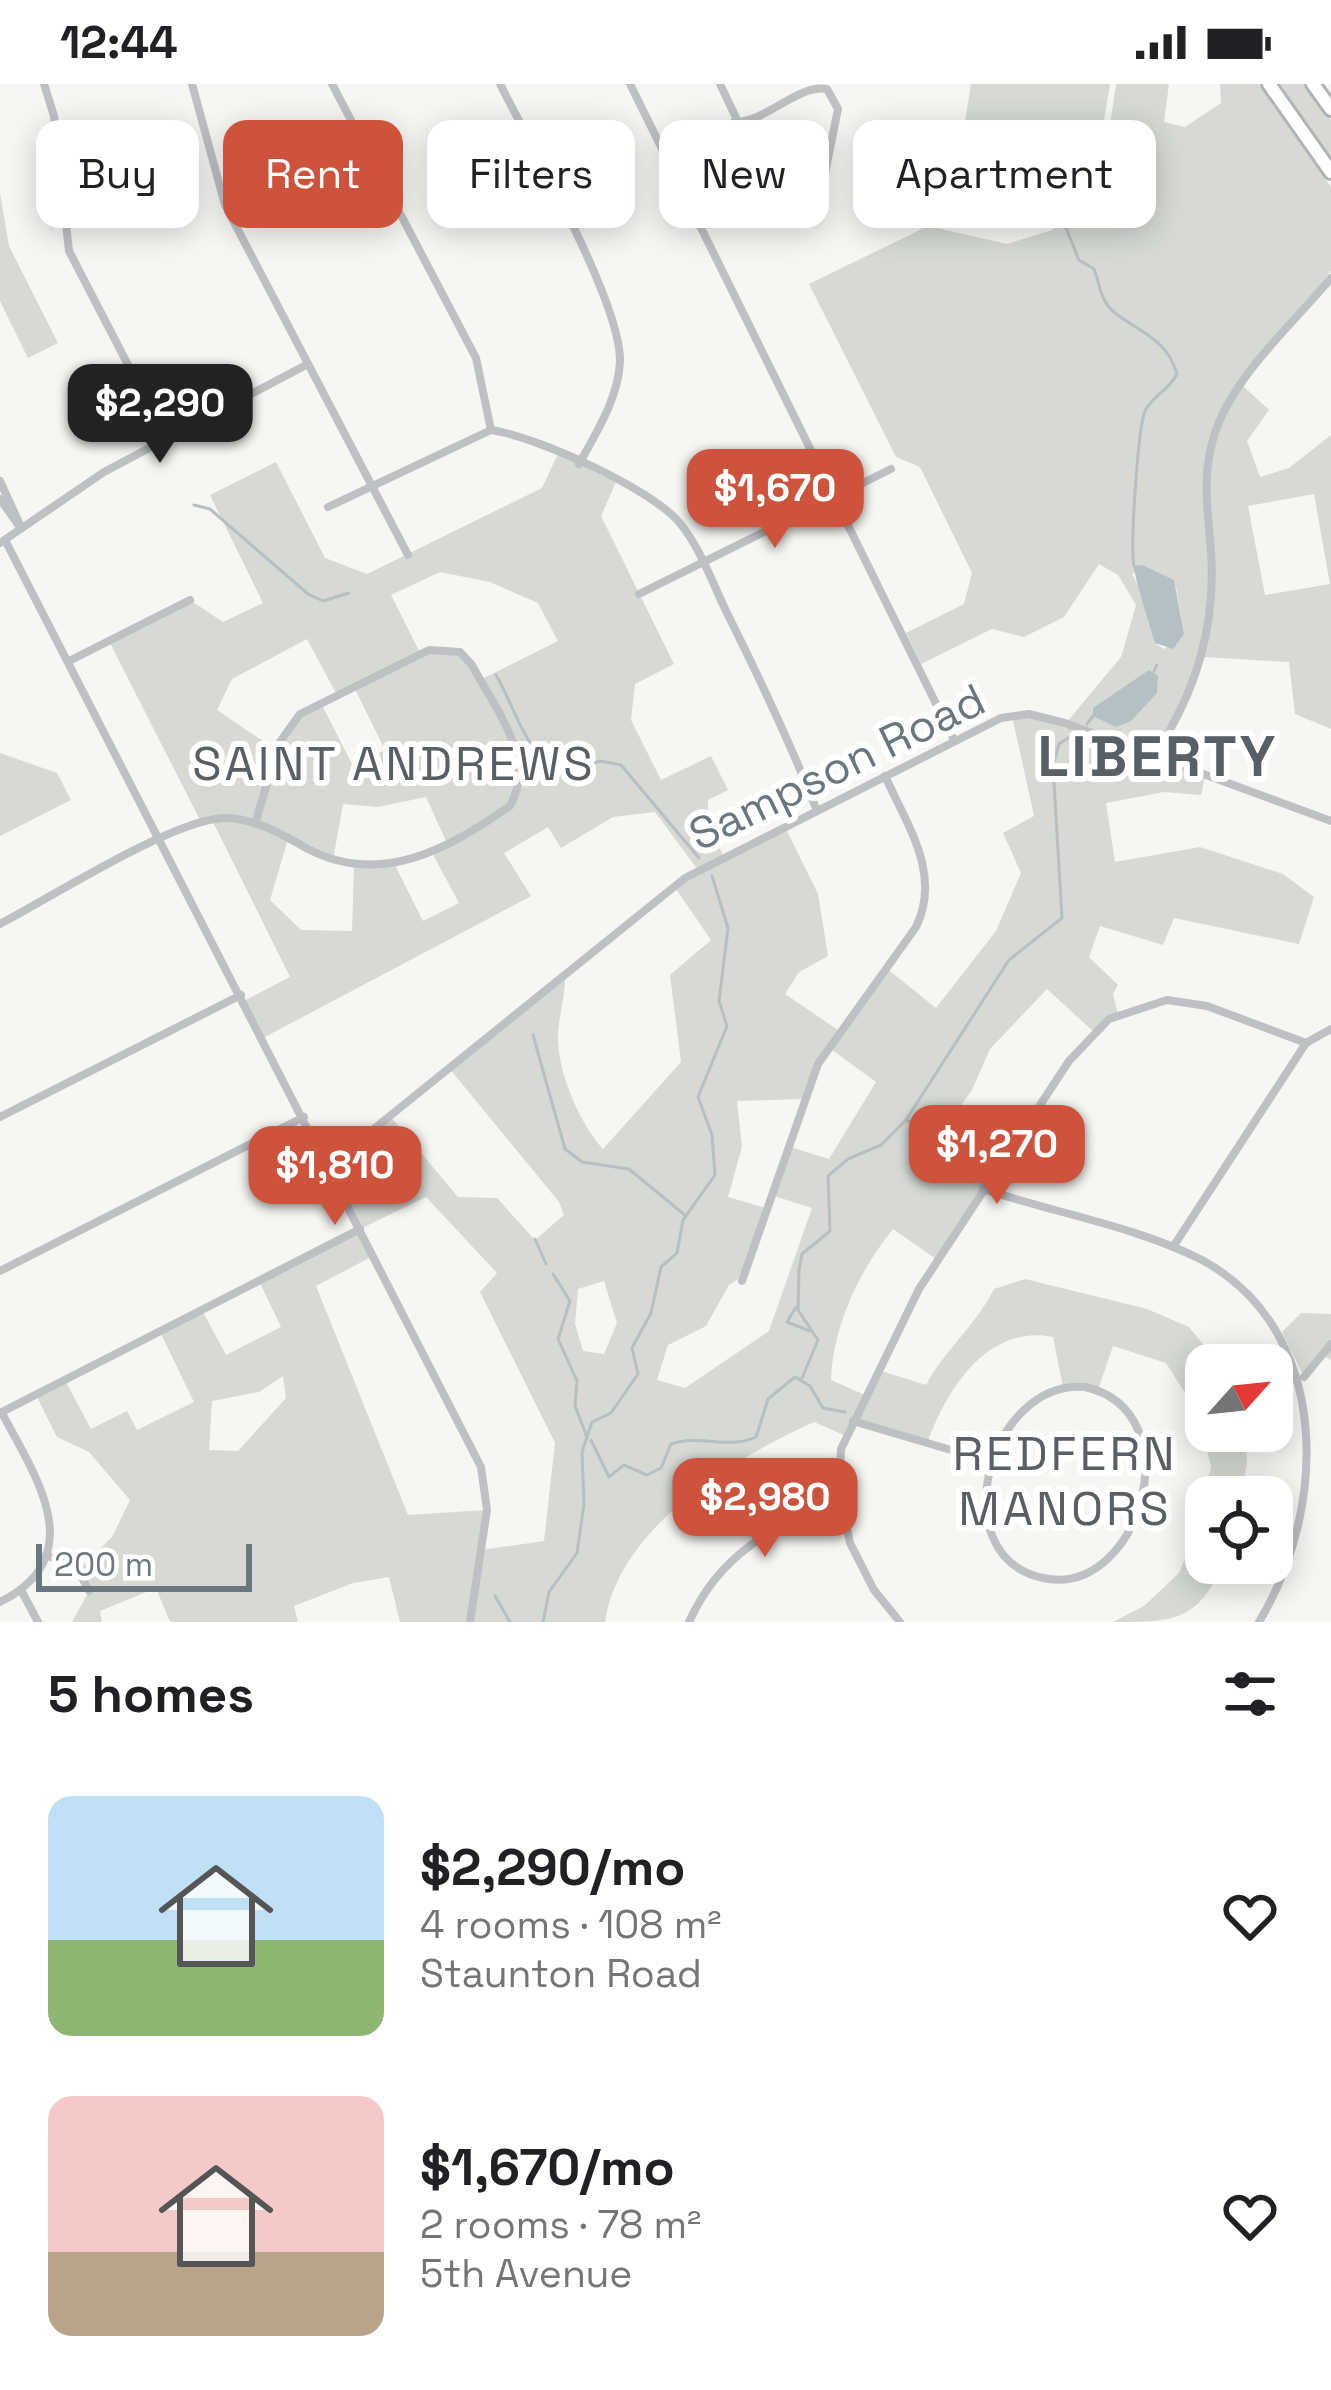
<!DOCTYPE html>
<meta charset="utf-8">
<style>
:root{--surface:#fff;--page:#f6f6f6;--text:#202124;--muted:#757577;--accent:#cd533c}
body{margin:0;font-family:"Space Grotesk",sans-serif;background:var(--page);color:var(--text);height:100vh;display:flex;flex-direction:column;font-size:45px;white-space:nowrap}
*{box-sizing:border-box;margin:0}
p{font-size:39px;color:var(--muted)}
.icon{flex:none;width:66px;height:66px;fill:none;stroke:currentColor;stroke-width:2;stroke-linecap:round;stroke-linejoin:round}
.map{position:relative;height:1538px;overflow:hidden}
.panel{display:flex;flex-direction:column;background:var(--surface);flex:1}
.panel>*{flex:none}
.guide{position:absolute;left:36px;top:36px;width:1260px;height:108px;display:flex;gap:24px}
.needle{width:78px;rotate:63deg}
.tools{position:absolute;left:1185px;top:1260px;display:grid;gap:24px}
.tools a{display:grid;place-items:center;width:108px;height:108px;border-radius:24px;background:var(--surface);box-shadow:0 6px 30px #0003;font-size:60px}
.scale{position:absolute;left:36px;bottom:30px;width:216px;box-sizing:border-box;padding-left:12px;border:6px solid #697780;border-top:0;font-size:33px;line-height:42px;white-space:nowrap;color:#697780;-webkit-text-stroke:9px #fff;paint-order:stroke}
.price{position:absolute;translate:-50% -102px;padding:0 27px;border-radius:24px;background:var(--accent);color:#fff;font-size:39px;line-height:78px;filter:drop-shadow(0 3px 6px #0008)}
.price::after{content:'';position:absolute;left:50%;top:72px;width:36px;height:27px;margin-left:-18px;background:inherit;clip-path:polygon(0 0,100% 0,50% 100%)}
.price.selected{background:#222;color:#fff}
ul{padding:0;list-style:none}
li{display:flex;align-items:center;gap:36px;height:300px;padding:0 48px}
li span{display:grid;place-items:center;flex:none;width:336px;height:240px;border-radius:24px;color:#555}
li>.icon{margin-inline-start:auto}
span .icon{width:144px;height:144px;fill:#fffc;stroke-width:1}
li b{font-size:51px}
h2{display:flex;justify-content:space-between;align-items:center;height:144px;padding:0 48px;font-size:51px}
.chip{padding:0 42px;border-radius:24px;background:var(--surface);box-shadow:0 6px 30px #0003;font-size:42px;line-height:108px}
.chip.selected{background:var(--accent);color:#fff}
.status{display:flex;justify-content:space-between;align-items:center;height:84px;padding:0 60px;background:var(--surface);direction:ltr}
.status svg{height:33px;fill:currentColor}
.map>svg:first-child{display:block}
</style>
<div class="status"><b>12:44</b><svg viewBox="0 0 49 12"><path d="M0 12V9h3v3zM5 12V6h3v6zM10 12V3h3v9zM15 12V0h3v12zM26 1h20v11H26zM47 4h2v5h-2z"/></svg></div>
<div class="map">
<svg width="1331" height="1538" viewBox="0 0 1331 1538">
<rect width="100%" height="100%" fill="#f6f6f3"/>
<!-- green -->
<g fill="#d6dad3" fill-rule="evenodd">
<polygon points="971,0 1110,0 1094,97 1047,128 1045,136 993,128 995,120 983,106 955,100"/>
<path d="M1116,0H1169L1164,38L1185,43L1221,19L1220,0H1259L1331,103V187L1242,301L1269,326L1247,357L1260,393L1289,384L1331,351V645L1295,630L1289,578L1203,573L1159,670L1206,687L1201,711L1164,708L1106,719L1115,778L1200,763L1283,790L1314,813L1299,860L1174,834L1163,861L1100,842L1089,873L1118,901L1113,910L1118,930L1094,948L1047,905L990,965L972,1006L941,1049L995,1088L936,1175L893,1145C859,1187 833,1242 831,1296L865,1311L878,1286L926,1301C946,1264 974,1244 994,1205L1025,1195L1147,1225L1189,1243L1220,1281H1206V1347H1245L1247,1380L1240,1413H1206V1479H1223C1199,1538 1172,1538 1113,1538L1144,1522L1179,1489L1200,1437L1211,1382L1196,1326L1166,1279L1113,1262L1098,1306L1063,1303L1053,1253C987,1240 947,1305 927,1359L854,1337L846,1352L814,1338C734,1374 619,1443 605,1538H400L389,1493L353,1499L294,1522L298,1538H170L156,1504L100,1527L102,1538H72L89,1507L78,1486L112,1453L130,1416L89,1368L57,1353L36,1311L65,1296L91,1345L127,1327L137,1346L194,1318L160,1248L202,1226L226,1271L281,1243L259,1197L359,1145L329,1081L390,1032L458,1113L497,1114L535,1156L564,1131L559,1118L449,984L565,890C566,913 557,936 558,958C560,994 580,1039 603,1065L681,978L670,891L711,856L674,802L698,786L655,728L613,733L561,764L548,743L504,769L531,812L263,954L244,917L290,893L212,736L201,738L109,557L190,516L223,538L263,519L210,411L276,378L325,474L367,490L542,404L558,370L616,398L601,432L674,580L635,600L631,636L661,696L711,672L728,706L708,716V739L724,773L785,743L818,810L828,872L799,888L785,910L838,946L886,884L936,924L996,847L1021,789L1003,749L1034,732L1012,632L1066,639L1121,573L1136,521L1118,491L1099,480L1064,533L1024,553L992,545L921,580L906,549L964,520L972,489L920,383L896,373L809,200L928,142L1007,160L1052,146L1118,105L1154,108L1155,94L1103,90ZM1314,410L1330,500L1265,511L1248,422ZM1148,484L1176,503L1184,550L1164,565L1155,559L1147,518L1132,490ZM440,488L490,498L538,519L558,557L480,596L460,568L420,569L391,511ZM307,555L337,611L354,603L385,666L353,682L321,619L289,642L276,666L217,626L232,595ZM426,713L446,757L430,765L459,819L423,837L395,781L354,783L352,847L301,846L270,816L288,755L333,776L343,720L378,723ZM828,963L876,998L829,1075L787,1062L771,1111L812,1124L769,1247L685,1304L657,1296L668,1261L706,1242L729,1201L744,1191L766,1124L728,1113L742,1063L737,1017L803,1015ZM426,1113L497,1189L480,1208L555,1359L544,1457L481,1466L487,1426L408,1431L316,1202L373,1172L360,1145ZM604,1197L617,1239L604,1270L583,1267L575,1240L578,1205ZM283,1292L286,1314L238,1367L209,1366L212,1317L259,1308Z"/>
<polygon points="1276,0 1306,0 1331,36 1331,78"/>
<polygon points="0,109 9,162 58,259 28,274 0,217"/>
<polygon points="0,669 57,689 71,716 0,752"/>
<polygon points="1301,1229 1331,1230 1331,1276 1323,1272 1304,1293 1282,1248"/>
</g>
<!-- water -->
<g fill="#b4c0c3">
<path d="M1142,481L1174,496L1184,550L1173,565L1155,559C1151,545 1133,489 1134,482Z"/>
<polygon points="1149,586 1158,592 1157,609 1131,637 1116,643 1093,632 1093,624"/>
</g>
<g fill="none" stroke-linecap="round" stroke-linejoin="round">
<!-- stream -->
<g stroke="#b4c0c3" stroke-width="3">
<path d="M1064,139L1079,176L1094,185C1100,201 1100,217 1115,229C1141,249 1167,255 1177,290C1170,305 1155,310 1146,325C1138,338 1130,463 1134,482"/>
<polyline points="194,421 210,425 308,510 323,517 349,509"/>
<polyline points="1154,587 1157,581"/>
<path d="M496,591C516,625 525,671 563,690L600,677L621,681L699,774"/>
<polyline points="1087,640 1093,632"/>
<polyline points="533,951 565,1065 582,1078 629,1085 686,1132"/>
<polyline points="907,1036 939,1060"/>
<polyline points="535,1155 546,1180"/>
<polyline points="553,1190 570,1217 558,1255 577,1297 575,1322 587,1353"/>
<polyline points="796,1223 787,1238 810,1247"/>
<polyline points="802,1294 818,1256 798,1226 799,1186 802,1170 830,1147 828,1092 848,1075 881,1061 906,1036 1009,876 1062,834 1053,682 1059,660 1074,650"/>
<path d="M591,1356L609,1393L624,1381L647,1391L661,1384L671,1360C701,1350 728,1366 756,1353L768,1315L795,1293L810,1302L823,1324L845,1328"/>
<polyline points="495,1512 510,1538"/>
<polyline points="543,1538 549,1508 577,1469 584,1420 582,1368 592,1338 611,1329 638,1290 632,1264 651,1229 661,1183 677,1169 683,1136 715,1091 712,1051 698,1013 727,942 719,917 728,844 712,792"/>
</g>
<!-- highway casing -->
<g stroke="#b1b4b7" stroke-width="18">
<g id="highway">
<polyline points="1269,0 1331,88"/>
<polyline points="1313,0 1331,25"/>
</g>
</g>
<!-- minor -->
<g stroke="#bdc1c4" stroke-width="8">
<polyline points="44,0 54,32 69,167 166,354"/>
<polyline points="192,0 225,121 408,471"/>
<polyline points="332,0 476,274 491,346"/>
<path d="M500,0C530,60 622,220 620,278C618,315 596,349 579,380"/>
<polyline points="630,0 954,656"/>
<path d="M720,0L782,130L821,109L838,25L827,5C797,0 766,39 734,38"/>
<polyline points="0,397 21,443"/>
<polyline points="0,415 19,442"/>
<path d="M328,423L491,346C535,352 650,404 679,438C700,463 712,498 726,527C759,593 790,658 817,727"/>
<polyline points="5,456 481,1383 487,1426 470,1538"/>
<polyline points="0,459 104,388 308,280"/>
<polyline points="639,510 891,385"/>
<polyline points="71,576 190,516"/>
<path d="M1156,669C1196,607 1216,543 1211,468C1208,427 1201,389 1215,349C1234,291 1293,240 1331,194"/>
<path d="M0,840C52,813 170,737 223,734C253,733 283,751 308,765C381,803 448,765 510,722C537,675 494,623 472,581L460,568L429,566L300,630L279,659L255,740"/>
<polyline points="0,1033 241,911"/>
<polyline points="329,1081 685,794 1001,634 1029,630 1065,639 1331,737"/>
<path d="M983,1105C1055,1129 1135,1142 1202,1176C1331,1246 1329,1422 1259,1538"/>
<polyline points="1173,1163 1306,959"/>
<polyline points="0,1187 304,1033"/>
<path d="M742,1197L818,980L916,843C942,790 907,741 885,692"/>
<polyline points="1304,1293 1331,1260"/>
<path d="M1085,1303C1194,1327 1140,1515 1043,1494C941,1472 989,1295 1085,1303Z"/>
<polyline points="0,1329 360,1145"/>
<polyline points="853,1337 995,1379"/>
<polyline points="46,1471 78,1486 89,1507"/>
<polyline points="21,1506 38,1538"/>
<path d="M0,1518C92,1472 35,1392 2,1329"/>
<path d="M689,1538C719,1471 773,1440 841,1419"/>
<polyline points="900,1538 874,1506 850,1459 839,1406 841,1365 919,1205 1069,977 1109,935 1167,916 1207,922 1306,959 1331,945"/>
</g>
<!-- highway -->
<use href="#highway" stroke="#fff" stroke-width="12"/>
</g>
<g text-anchor="middle" dominant-baseline="central" stroke-width="12" stroke-linejoin="round" paint-order="stroke">
<!-- street labels -->
<g font-size="45" fill="#697780" stroke="#fff">
<text transform="translate(837 683) rotate(-26)">Sampson Road</text>
</g>
<!-- neighbourhood labels -->
<g font-size="48" letter-spacing="3" fill="#566066" stroke="#fff">
<text x="394" y="679">SAINT ANDREWS</text>
<text x="1065" y="1369">REDFERN<tspan x="1065" dy="55">MANORS</tspan></text>
</g>
<!-- district labels -->
<g font-size="57" font-weight="bold" letter-spacing="3" fill="#566066" stroke="#fff">
<text x="1158" y="672">LIBERTY</text>
</g>
</g>
</svg>
<div class="tools">
<a><svg class="needle" viewBox="-14 -14 28 28"><path d="M0-13l5 13h-10z" fill="#e53935"/><path d="M0 13l5-13h-10z" fill="#757577"/></svg></a>
<a><svg class="icon" aria-label="locate" viewBox="0 0 24 24"><circle cx="12" cy="12" r="6"/><path d="M12 2v4M12 18v4M2 12h4M18 12h4"/></svg></a>
</div>
<div class="scale">200 m</div>
<b class="price selected" style="left:160px;top:382px">$2,290</b>
<b class="price" style="left:775px;top:467px">$1,670</b>
<b class="price" style="left:997px;top:1123px">$1,270</b>
<b class="price" style="left:335px;top:1144px">$1,810</b>
<b class="price" style="left:765px;top:1476px">$2,980</b>
<div class="guide">
<a class="chip">Buy</a>
<a class="chip selected">Rent</a>
<a class="chip">Filters</a>
<a class="chip">New</a>
<a class="chip">Apartment</a>
</div>
</div>
<section class="panel">
<h2>5 homes<svg class="icon" aria-label="filters" viewBox="0 0 24 24"><path d="M4 7h16M4 17h16"/><circle cx="9" cy="7" r="2"/><circle cx="15" cy="17" r="2"/></svg></h2>
<ul>
<li><span style="background:linear-gradient(#bfe0f5 60%,#8fb573 0)"><svg class="icon" aria-label="home" viewBox="0 0 24 24"><path d="M3 11l9-7 9 7M6 9v11h12V9"/></svg></span><div><b>$2,290/mo</b><p>4 rooms · 108 m²</p><p>Staunton Road</p></div><svg class="icon" aria-label="heart" viewBox="0 0 24 24"><path d="M12 20l-8-8c-3-5 5-10 8-4 3-6 11-1 8 4z"/></svg></li>
<li><span style="background:linear-gradient(#f6c9c9 65%,#b9a48a 0)"><svg class="icon" aria-label="home" viewBox="0 0 24 24"><path d="M3 11l9-7 9 7M6 9v11h12V9"/></svg></span><div><b>$1,670/mo</b><p>2 rooms · 78 m²</p><p>5th Avenue</p></div><svg class="icon" aria-label="heart" viewBox="0 0 24 24"><path d="M12 20l-8-8c-3-5 5-10 8-4 3-6 11-1 8 4z"/></svg></li>
</ul>
</section>
